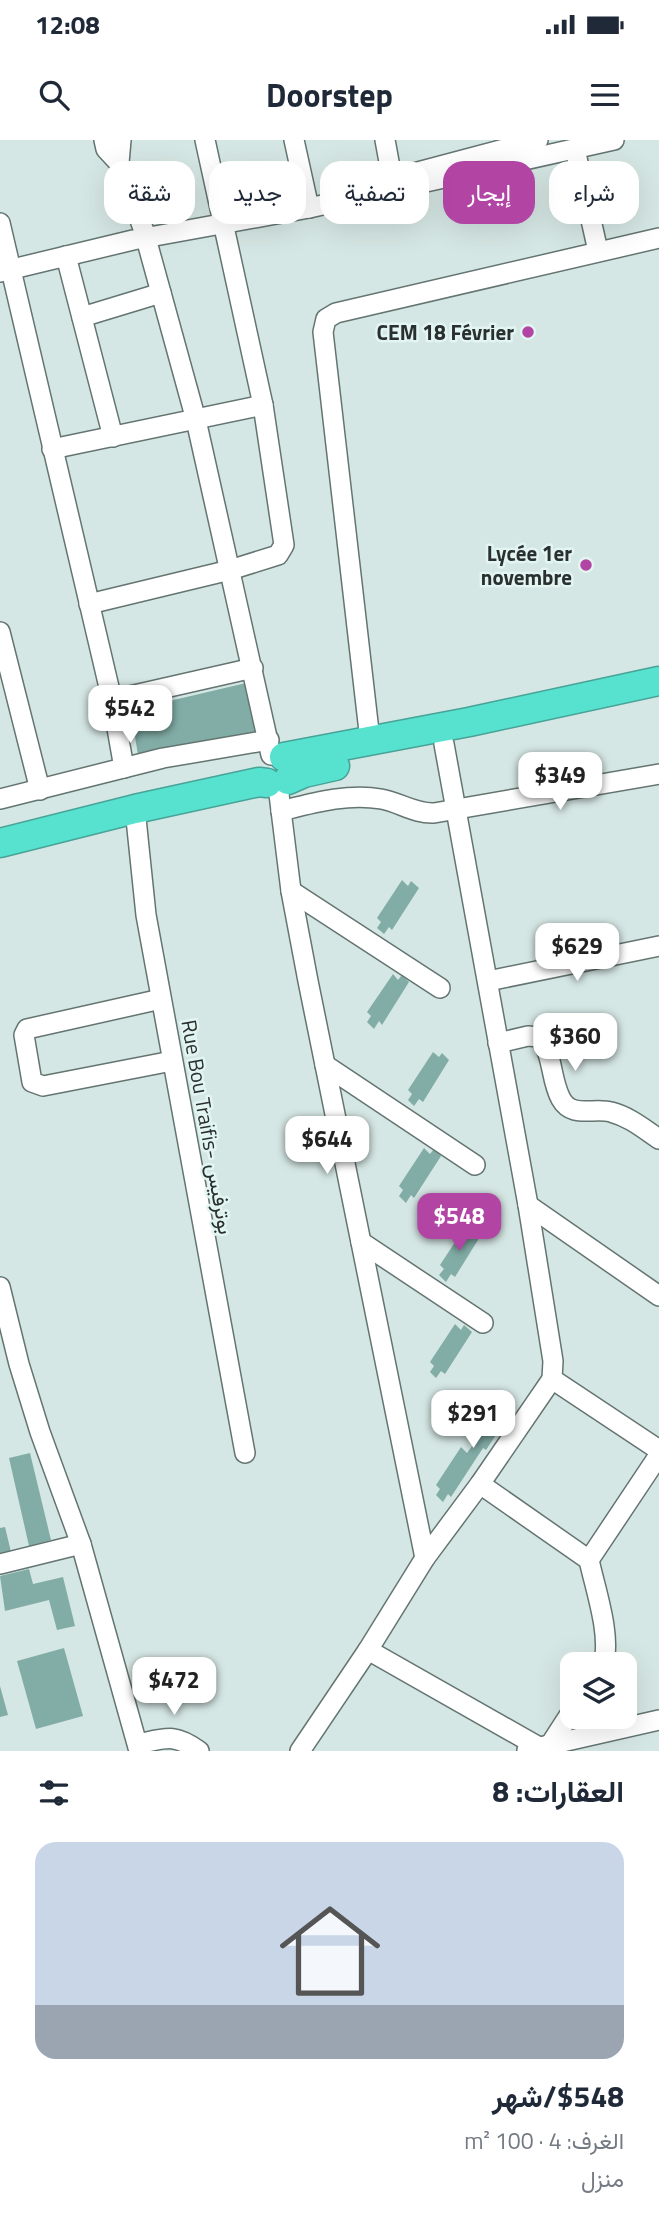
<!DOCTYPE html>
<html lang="ar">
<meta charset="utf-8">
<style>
:root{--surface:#fff;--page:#f6f6f7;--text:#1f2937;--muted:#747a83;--line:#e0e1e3;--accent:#b245a4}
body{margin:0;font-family:"Titillium Web",Vazirmatn,sans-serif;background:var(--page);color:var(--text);direction:rtl;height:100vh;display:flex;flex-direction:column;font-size:26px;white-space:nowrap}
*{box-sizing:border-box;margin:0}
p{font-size:23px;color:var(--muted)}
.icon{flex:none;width:38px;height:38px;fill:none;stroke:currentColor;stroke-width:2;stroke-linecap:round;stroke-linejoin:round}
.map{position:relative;height:1611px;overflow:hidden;direction:ltr}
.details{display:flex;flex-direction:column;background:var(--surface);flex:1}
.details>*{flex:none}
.banner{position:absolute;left:21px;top:21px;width:618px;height:63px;direction:rtl;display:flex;gap:14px}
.buttons{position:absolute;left:560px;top:1512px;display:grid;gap:14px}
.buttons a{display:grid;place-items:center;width:77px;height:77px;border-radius:14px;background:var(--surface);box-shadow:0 7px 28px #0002;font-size:35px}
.price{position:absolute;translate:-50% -60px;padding:0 16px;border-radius:14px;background:#fff;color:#222;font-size:23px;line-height:46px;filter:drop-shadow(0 2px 4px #0008)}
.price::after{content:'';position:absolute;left:50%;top:42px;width:21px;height:16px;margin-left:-10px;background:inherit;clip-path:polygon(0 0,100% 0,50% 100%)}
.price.on{background:var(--accent);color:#fff}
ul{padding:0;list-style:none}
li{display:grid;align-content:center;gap:14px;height:371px;padding:0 35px}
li+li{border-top:2px solid var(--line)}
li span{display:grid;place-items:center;height:217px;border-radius:21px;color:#555}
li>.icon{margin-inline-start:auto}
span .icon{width:126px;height:126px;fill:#fffc;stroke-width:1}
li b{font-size:30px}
h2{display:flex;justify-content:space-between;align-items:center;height:84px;padding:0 35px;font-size:30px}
.tag{padding:0 24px;border-radius:21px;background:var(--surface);box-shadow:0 7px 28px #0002;font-size:24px;line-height:63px}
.tag.on{background:var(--accent);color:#fff}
.status{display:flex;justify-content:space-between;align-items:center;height:49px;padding:0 35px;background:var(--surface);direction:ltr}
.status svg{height:19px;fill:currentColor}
header{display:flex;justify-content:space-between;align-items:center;height:91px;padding:0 35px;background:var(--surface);font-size:32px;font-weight:700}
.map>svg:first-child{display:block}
</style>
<div class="status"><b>12:08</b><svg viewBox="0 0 49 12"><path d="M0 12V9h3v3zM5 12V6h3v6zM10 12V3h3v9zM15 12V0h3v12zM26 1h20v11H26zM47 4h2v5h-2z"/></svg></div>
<header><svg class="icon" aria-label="menu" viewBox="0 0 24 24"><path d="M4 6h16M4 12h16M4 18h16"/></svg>Doorstep<svg class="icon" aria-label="search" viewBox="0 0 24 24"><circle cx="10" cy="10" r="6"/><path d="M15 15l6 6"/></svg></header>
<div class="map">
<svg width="659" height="1611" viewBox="0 0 659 1611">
<rect width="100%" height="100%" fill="#d5e7e4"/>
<!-- building -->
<g fill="#82ada6">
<polygon points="246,543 260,596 139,622 131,570"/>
<polygon points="402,740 408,746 411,741 419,748 392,790 389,787 384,794 377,788 381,782 377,778"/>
<polygon points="393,834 398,840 402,835 409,842 382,885 379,881 374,889 367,882 371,876 367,872"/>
<polygon points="433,912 439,917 442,913 449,920 423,962 419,959 414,966 408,960 412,954 408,950"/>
<polygon points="424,1008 430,1014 434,1009 441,1016 414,1058 411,1055 406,1063 399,1056 403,1050 399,1046"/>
<polygon points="465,1087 471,1093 474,1088 481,1095 455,1137 451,1134 446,1142 439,1135 444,1129 440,1125"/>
<polygon points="455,1184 461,1190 464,1185 472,1192 445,1234 441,1231 436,1238 430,1232 434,1226 430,1222"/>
<polygon points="496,1260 502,1266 505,1261 512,1268 511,1272 486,1310 483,1308 451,1357 448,1354 443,1362 436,1355 440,1349 436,1345 461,1307 467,1313 475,1302 471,1298"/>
<polygon points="30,1313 51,1400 29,1406 9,1318"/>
<polygon points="5,1387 11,1412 0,1415 0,1388"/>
<polygon points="29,1429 33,1444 63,1437 75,1486 57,1490 49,1460 5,1471 0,1436"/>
<polygon points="64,1508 83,1576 36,1589 17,1521"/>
<polygon points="0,1546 8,1575 0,1577"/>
</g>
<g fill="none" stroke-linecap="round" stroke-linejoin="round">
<!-- minor casing -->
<g stroke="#647571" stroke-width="22">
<g id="minor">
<polyline points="104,0 106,9 119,23 144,91 196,280 271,615"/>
<polyline points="294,0 309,68"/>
<polyline points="385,0 392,38"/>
<polyline points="575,9 598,111"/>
<polyline points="119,23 121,0"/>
<polyline points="418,32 538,0"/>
<polyline points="0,83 112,560 124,628"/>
<polyline points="66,116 113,297"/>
<polyline points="0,132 133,100 309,68 614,0"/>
<polyline points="82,177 161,153"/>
<polyline points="52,309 263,265"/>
<polyline points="89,464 230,430 278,415 284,405 263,265 205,0"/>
<polyline points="0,492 40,650"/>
<polyline points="112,560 253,528"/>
<polyline points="370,600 323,192 326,179 336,173 659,98"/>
<polyline points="444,604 528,1065 553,1221 552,1239 659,1310"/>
<polyline points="278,646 291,751 308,841 425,1418"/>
<polyline points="0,659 163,618 269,600"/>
<polyline points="135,669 146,775 245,1313"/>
<path d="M281,671C313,663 348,653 381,659C399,662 415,674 434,673L659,634"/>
<polyline points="291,751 440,848"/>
<polyline points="488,841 659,806"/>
<polyline points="161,859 27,889 24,895 32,942 43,946 172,921"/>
<path d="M498,903L528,896L539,897C554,915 550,939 561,959C572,979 594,967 611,972C630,977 644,989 659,999"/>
<polyline points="325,925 475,1025"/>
<polyline points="528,1065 659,1156"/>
<polyline points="361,1102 483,1183"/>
<polyline points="0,1147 19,1224 40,1292 81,1404 139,1611"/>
<path d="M480,1344L589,1420C595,1448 612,1497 603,1524"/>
<polyline points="589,1420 659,1315"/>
<polyline points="0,1424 81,1404"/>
<polyline points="368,1510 539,1607"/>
<path d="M138,1604C166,1598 174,1593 199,1611"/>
<polyline points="527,1610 659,1580"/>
<polyline points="552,1610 550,1605 572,1571"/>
<polyline points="300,1611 368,1510 425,1418 480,1344 552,1239"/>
</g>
</g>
<!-- highway casing -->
<g stroke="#47a397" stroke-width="31">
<g id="highway">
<polyline points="284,617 469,582 659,541"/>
<polyline points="288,640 304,633 335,626"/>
<polyline points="0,703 135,669 259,642 267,643"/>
</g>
</g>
<!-- minor -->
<use href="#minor" stroke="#fff" stroke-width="19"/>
<!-- highway -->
<use href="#highway" stroke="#57e1cf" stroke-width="28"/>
</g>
<!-- markers -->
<g fill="#b245a4" stroke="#e2f5f1" stroke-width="2.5">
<circle cx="528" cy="192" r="7"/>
<circle cx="586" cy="425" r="7"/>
</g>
<g text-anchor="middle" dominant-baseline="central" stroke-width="5" stroke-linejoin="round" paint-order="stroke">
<!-- poi labels -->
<g font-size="21" font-weight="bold" fill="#29302f" stroke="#e2f5f1" text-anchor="end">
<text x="514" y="192">CEM 18 Février</text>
<text x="572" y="413">Lycée 1er<tspan x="572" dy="24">novembre</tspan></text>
</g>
<!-- street labels -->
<g font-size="21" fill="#29302f" stroke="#e2f5f1">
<text transform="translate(208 987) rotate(80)">Rue Bou Traifis- بوترفيس</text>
</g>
</g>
</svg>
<div class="buttons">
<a><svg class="icon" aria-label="layers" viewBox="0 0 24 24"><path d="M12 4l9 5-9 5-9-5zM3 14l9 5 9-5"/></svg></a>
</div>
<b class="price" style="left:130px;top:605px">$542</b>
<b class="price" style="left:560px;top:672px">$349</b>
<b class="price" style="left:577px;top:843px">$629</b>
<b class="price" style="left:575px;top:933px">$360</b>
<b class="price" style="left:327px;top:1036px">$644</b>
<b class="price on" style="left:459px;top:1113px">$548</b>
<b class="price" style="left:473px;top:1310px">$291</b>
<b class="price" style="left:174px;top:1577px">$472</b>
<div class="banner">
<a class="tag">شراء</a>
<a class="tag on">إيجار</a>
<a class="tag">تصفية</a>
<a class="tag">جديد</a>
<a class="tag">شقة</a>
</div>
</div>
<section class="details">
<h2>العقارات: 8<svg class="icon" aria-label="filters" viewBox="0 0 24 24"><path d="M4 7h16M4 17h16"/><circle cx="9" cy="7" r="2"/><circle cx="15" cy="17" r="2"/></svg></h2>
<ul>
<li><span style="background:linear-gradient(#c9d6e8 75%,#9aa5b1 0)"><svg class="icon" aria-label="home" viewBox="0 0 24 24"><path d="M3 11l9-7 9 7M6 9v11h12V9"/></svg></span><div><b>$548/شهر</b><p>الغرف: 4 · 100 m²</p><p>منزل</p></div></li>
</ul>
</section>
